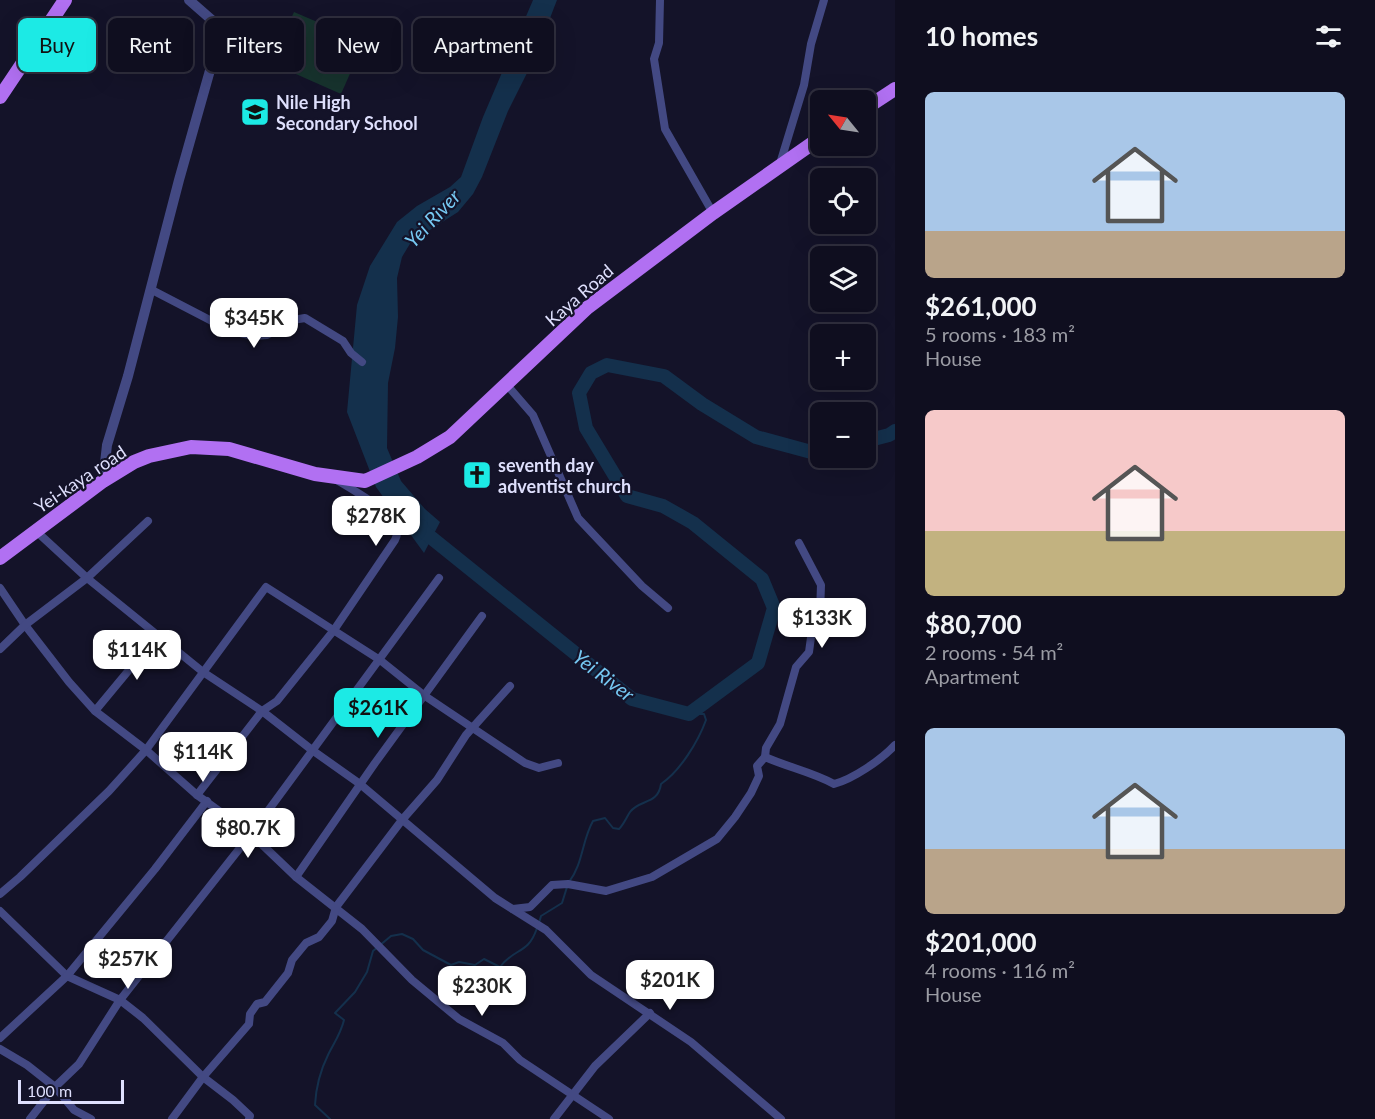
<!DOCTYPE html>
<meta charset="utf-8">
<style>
:root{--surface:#0f0e1f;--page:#1d1c2c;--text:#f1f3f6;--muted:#9b9ca4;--line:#2f2e3d;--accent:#1ceae5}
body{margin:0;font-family:Lato,sans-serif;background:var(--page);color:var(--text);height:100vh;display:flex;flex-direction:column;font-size:22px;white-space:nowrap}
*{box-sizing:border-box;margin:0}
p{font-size:20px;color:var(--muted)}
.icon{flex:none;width:33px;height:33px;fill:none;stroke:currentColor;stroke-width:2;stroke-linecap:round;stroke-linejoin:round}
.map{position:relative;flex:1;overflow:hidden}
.side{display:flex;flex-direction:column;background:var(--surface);width:480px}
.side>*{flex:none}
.guide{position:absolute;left:18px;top:18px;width:570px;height:54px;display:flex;gap:12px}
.needle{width:39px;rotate:300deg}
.controls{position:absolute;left:810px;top:90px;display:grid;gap:12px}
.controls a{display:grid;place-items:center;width:66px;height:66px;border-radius:9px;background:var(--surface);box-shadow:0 6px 24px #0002,0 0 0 2px var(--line);font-size:30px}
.scale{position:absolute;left:18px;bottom:15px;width:106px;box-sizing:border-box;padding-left:6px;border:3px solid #dedffc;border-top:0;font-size:16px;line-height:21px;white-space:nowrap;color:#dedffc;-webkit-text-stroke:4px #141329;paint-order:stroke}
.price{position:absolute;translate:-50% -51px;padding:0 14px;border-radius:12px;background:#fff;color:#222;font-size:20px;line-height:39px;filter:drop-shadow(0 2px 3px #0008)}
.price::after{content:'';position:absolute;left:50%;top:36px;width:18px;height:14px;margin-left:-9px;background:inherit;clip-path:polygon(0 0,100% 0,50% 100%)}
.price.on{background:var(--accent);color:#111}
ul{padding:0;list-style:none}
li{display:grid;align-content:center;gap:12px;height:318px;padding:0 30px}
li span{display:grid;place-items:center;height:186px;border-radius:9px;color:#555}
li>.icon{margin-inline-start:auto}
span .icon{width:108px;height:108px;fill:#fffc;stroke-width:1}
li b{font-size:26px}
h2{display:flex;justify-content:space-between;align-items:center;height:72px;padding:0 30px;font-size:26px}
.pill{padding:0 21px;border-radius:9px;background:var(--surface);box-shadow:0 6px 24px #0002,0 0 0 2px var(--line);font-size:21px;line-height:54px}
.pill.on{background:var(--accent);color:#111}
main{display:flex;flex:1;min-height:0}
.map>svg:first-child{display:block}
</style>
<main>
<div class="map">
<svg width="895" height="1119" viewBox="0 0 895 1119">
<rect width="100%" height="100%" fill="#141329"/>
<!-- green -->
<polygon fill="#17332e" points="294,12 364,42 341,94 271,63"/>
<!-- water -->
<polygon fill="#14304c" points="533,0 557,0 535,57 508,111 482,177 473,194 458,212 411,242 402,257 397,278 398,317 395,348 388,383 387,448 401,481 425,509 440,522 424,553 376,487 347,412 357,305 370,266 397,222 417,206 450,187 461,177 483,117"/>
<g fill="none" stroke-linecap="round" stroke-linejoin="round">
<!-- stream -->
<g stroke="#14304c" stroke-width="2">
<path d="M569,882C583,864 582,840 593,821L605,818L613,828L619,829C624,824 626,818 630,812C640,799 658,805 661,784C680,771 698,742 706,720L704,714H689"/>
<polyline points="539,923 541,916 562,903 567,887"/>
<path d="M330,1119L315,1105C316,1087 320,1071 328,1055C334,1043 341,1033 344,1020L335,1013L355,992L367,972L373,951L391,936L402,934L413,939L423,950L451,965L459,962L475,965L484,959L500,967C515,947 528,955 537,928"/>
</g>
<!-- river -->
<g stroke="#14304c" stroke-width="14">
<polyline points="866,441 889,435 895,431"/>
<polyline points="421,526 423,531 632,699 689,714 758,663 774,608 762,579 693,523 663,506 627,496 586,428 579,393 591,373 607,365 664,376 702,404 756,437 815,453 820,452"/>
</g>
<!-- minor -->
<g stroke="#434983" stroke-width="8">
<polyline points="660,0 659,43 654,59 665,129 713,213"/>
<polyline points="779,167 804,85 811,44 824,0"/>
<polyline points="152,290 231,331 254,336 267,335 293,320 305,318 343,341 351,353 362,362"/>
<polyline points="507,385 533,415 578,518 642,586 668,608"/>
<polyline points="36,531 87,578 203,672 262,711 312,750 360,784 495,898 546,930 591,975 691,1042 781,1119"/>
<polyline points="0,588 25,625 69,682 95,711 146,750 197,795 251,834 296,877 362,929 412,980 459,1019 503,1043 520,1060 609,1119"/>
<polyline points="0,649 25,625 87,578 148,521"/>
<polyline points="95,711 158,635"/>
<polyline points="765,757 766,748 780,724 796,667 809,652 812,630 820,613 821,585 799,543"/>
<path d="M197,795L262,711L277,701L334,630L395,540C397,536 398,531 396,526C390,510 350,488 335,479"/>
<polyline points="296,877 375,763 482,616"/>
<polyline points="0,894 20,877 109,791 146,750 266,587 380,660 425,696 525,763 539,768 558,763"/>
<path d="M513,909L530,907L552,885L568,884L606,891L652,877L717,839L735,817L751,793L759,776L757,766L765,757C787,767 812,772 834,784C853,779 881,760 895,745"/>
<polyline points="0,911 67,976 120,1000 143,1018 203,1077 233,1100 250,1116 249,1119"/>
<polyline points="0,1038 67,976 155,869 207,801"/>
<polyline points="0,1049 27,1065 55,1087 74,1110 91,1119"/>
<polyline points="30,1119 55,1087 79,1064 120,1000 251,834 439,578"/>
<polyline points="172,1119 203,1077 249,1024 250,1014 257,1004 265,1002 288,973 292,960 306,943 319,937 332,921 336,907 402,820 437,780 466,735 510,686"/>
<polyline points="554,1119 595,1066 650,1013"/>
</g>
<!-- tertiary -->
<polyline stroke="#434983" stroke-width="10" points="103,481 107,445 128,376 179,180 218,42 213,21 189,0"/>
<!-- primary -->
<g stroke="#b170f2" stroke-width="14">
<polyline points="0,97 65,0"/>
<polyline points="866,108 895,89"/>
<polyline points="0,558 103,481 134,462 149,456 191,447 229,449 315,474 365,481 417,457 450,437 587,308 713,213 820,138"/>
</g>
</g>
<!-- icons -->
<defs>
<g id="school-square" transform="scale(1.5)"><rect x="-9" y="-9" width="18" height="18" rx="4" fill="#1ceae5" stroke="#141329"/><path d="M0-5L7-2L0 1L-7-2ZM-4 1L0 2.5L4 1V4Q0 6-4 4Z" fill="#111"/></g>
<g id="church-square" transform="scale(1.5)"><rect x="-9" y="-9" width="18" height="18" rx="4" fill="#1ceae5" stroke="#141329"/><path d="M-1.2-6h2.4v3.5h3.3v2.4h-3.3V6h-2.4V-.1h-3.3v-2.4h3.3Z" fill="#111"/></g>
</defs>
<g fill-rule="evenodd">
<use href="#school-square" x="255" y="112"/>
<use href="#church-square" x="477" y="475"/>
</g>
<g text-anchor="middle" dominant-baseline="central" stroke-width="4.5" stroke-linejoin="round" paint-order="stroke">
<!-- poi labels -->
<g font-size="18" font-weight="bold" fill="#dedffc" stroke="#141329" text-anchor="start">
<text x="276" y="102">Nile High<tspan x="276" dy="21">Secondary School</tspan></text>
<text x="498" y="465">seventh day<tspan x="498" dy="21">adventist church</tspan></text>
</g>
<!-- street labels -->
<g font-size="18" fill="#dedffc" stroke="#141329">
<text transform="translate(579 295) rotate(-41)">Kaya Road</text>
<text transform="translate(80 479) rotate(-34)">Yei-kaya road</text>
</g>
<!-- water labels -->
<g font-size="20" font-style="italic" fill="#76c8f2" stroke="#141329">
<text transform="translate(432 218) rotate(-47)">Yei River</text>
<text transform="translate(604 675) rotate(37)">Yei River</text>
</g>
</g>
</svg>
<div class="controls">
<a><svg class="needle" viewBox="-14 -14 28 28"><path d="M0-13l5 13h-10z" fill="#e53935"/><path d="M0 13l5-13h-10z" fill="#9b9ca4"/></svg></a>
<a><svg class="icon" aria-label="locate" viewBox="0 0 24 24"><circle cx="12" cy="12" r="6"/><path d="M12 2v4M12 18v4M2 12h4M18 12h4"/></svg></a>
<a><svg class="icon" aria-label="layers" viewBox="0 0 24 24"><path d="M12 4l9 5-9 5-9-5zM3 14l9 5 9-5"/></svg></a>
<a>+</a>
<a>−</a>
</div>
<div class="scale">100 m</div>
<b class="price" style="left:254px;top:349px">$345K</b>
<b class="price" style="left:376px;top:547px">$278K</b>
<b class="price" style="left:822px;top:649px">$133K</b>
<b class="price" style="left:137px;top:681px">$114K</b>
<b class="price on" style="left:378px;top:739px">$261K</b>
<b class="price" style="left:203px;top:783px">$114K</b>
<b class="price" style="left:248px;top:859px">$80.7K</b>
<b class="price" style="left:128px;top:990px">$257K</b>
<b class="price" style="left:670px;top:1011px">$201K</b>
<b class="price" style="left:482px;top:1017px">$230K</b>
<div class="guide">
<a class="pill on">Buy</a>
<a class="pill">Rent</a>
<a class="pill">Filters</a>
<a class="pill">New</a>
<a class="pill">Apartment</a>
</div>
</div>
<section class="side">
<h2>10 homes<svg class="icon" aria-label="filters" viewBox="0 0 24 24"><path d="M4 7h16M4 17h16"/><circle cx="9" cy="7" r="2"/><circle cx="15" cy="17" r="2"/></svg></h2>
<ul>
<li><span style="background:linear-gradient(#a9c7e8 75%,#b9a48a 0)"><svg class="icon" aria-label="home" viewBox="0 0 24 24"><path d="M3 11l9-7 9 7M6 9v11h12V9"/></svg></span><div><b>$261,000</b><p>5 rooms · 183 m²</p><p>House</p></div></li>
<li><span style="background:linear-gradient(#f6c9c9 65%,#c2b280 0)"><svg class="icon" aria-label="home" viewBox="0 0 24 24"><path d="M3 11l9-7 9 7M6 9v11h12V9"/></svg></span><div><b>$80,700</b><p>2 rooms · 54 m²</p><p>Apartment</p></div></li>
<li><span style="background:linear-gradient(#a9c7e8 65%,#b9a48a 0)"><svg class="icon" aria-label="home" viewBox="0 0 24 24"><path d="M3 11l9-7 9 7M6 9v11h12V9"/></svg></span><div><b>$201,000</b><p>4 rooms · 116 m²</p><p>House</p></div></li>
</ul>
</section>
</main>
